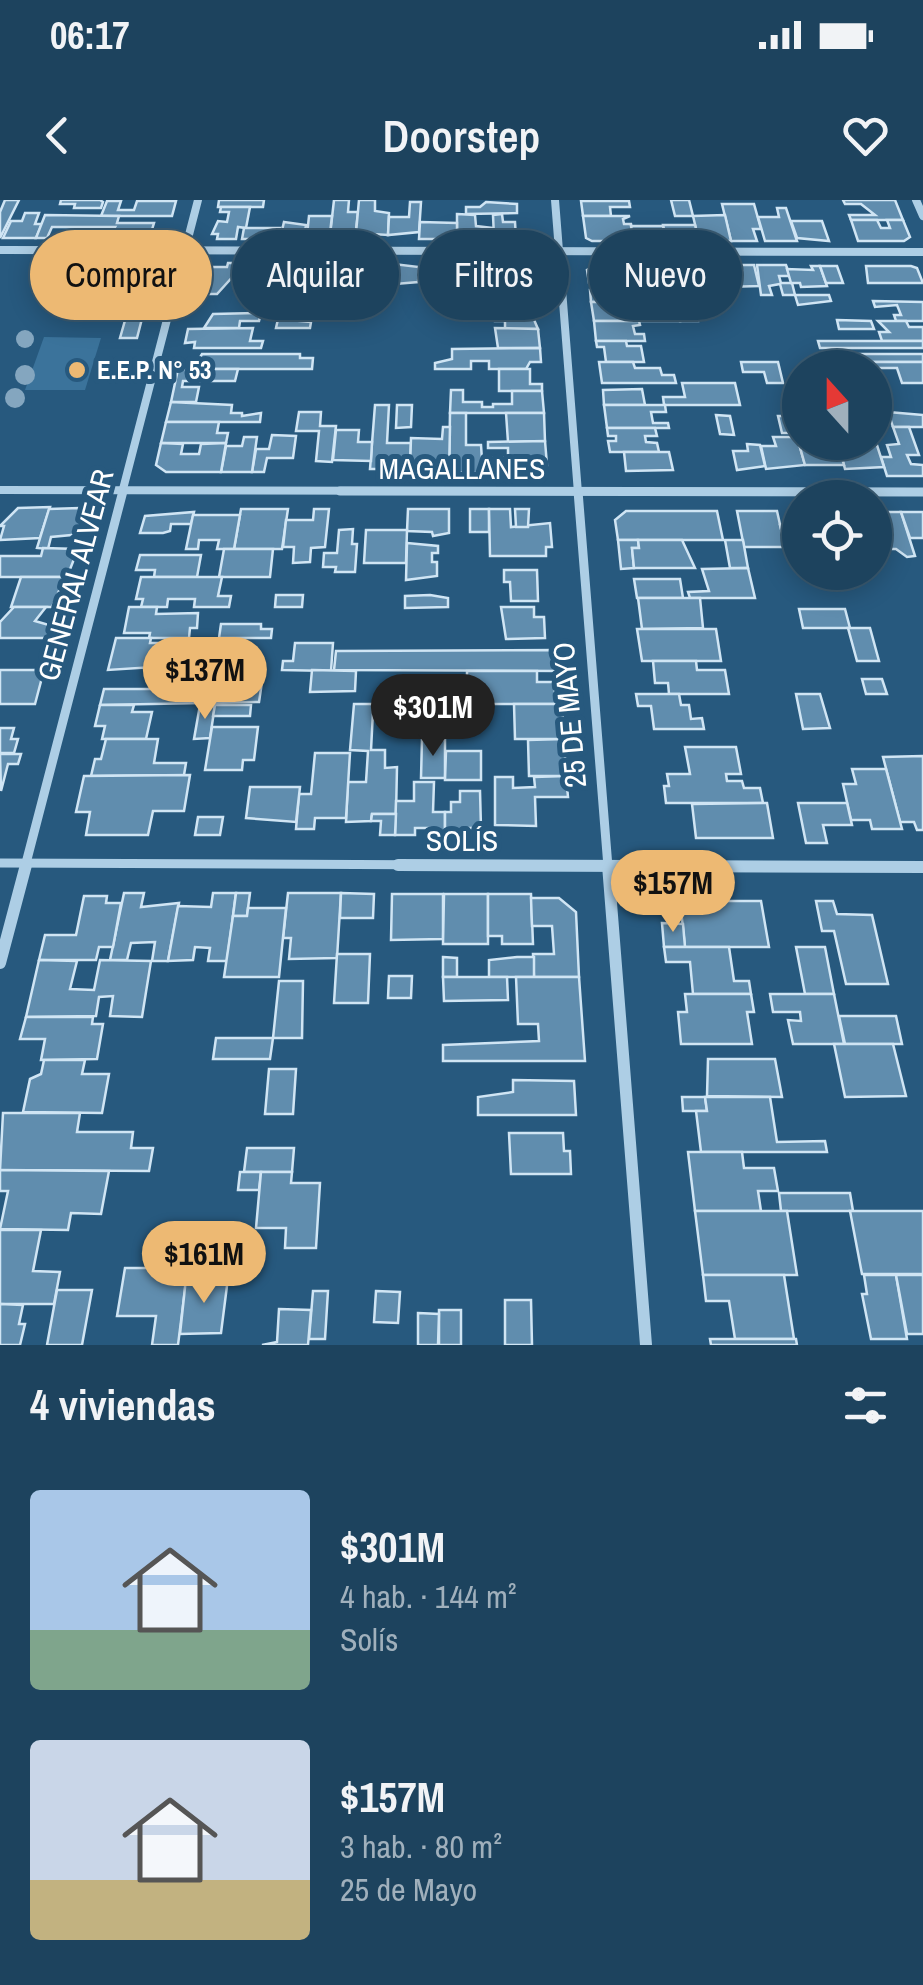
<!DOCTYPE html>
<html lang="es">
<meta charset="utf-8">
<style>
:root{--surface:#1d435e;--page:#254a64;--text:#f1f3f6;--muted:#a0b0bc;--line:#3b5c73;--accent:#edb973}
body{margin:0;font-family:"Archivo Narrow",sans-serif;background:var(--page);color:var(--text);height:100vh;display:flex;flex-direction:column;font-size:38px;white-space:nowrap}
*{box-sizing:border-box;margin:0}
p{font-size:32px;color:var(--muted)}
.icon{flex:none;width:55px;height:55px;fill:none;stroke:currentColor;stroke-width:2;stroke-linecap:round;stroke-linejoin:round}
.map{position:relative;height:1145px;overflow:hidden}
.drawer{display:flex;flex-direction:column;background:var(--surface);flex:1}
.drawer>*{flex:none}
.top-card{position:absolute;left:30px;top:30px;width:865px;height:90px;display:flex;gap:20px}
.needle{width:65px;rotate:339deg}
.tools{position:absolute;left:782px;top:150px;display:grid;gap:20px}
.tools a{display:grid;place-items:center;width:110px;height:110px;border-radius:50%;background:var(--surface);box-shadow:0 5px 25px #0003,0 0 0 2px var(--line);font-size:50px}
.price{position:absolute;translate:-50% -85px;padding:0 22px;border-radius:35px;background:var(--accent);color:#111;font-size:32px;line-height:65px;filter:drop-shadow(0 2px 5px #0008)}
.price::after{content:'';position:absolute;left:50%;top:60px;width:30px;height:22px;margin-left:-15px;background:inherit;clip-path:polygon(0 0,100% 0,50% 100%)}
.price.active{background:#222;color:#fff}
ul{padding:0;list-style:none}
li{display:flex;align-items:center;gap:30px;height:250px;padding:0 30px}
li span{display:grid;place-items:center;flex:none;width:280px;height:200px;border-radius:10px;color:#555}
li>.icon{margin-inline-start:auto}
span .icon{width:120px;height:120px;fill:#fffc;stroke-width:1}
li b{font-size:42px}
h2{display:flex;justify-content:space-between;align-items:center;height:120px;padding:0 30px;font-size:42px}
.chip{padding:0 35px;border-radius:45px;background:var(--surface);box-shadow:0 5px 25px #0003,0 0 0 2px var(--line);font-size:35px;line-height:90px}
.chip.active{background:var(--accent);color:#111}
.status{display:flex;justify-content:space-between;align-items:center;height:70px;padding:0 50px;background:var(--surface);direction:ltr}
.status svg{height:28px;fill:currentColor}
header{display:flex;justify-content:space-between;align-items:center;height:130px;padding:0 30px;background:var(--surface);font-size:45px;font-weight:600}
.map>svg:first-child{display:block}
</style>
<div class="status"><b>06:17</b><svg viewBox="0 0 49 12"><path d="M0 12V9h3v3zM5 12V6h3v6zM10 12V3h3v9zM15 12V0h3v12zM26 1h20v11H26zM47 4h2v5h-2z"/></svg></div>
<header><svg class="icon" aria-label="back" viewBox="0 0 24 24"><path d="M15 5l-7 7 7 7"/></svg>Doorstep<svg class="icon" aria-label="heart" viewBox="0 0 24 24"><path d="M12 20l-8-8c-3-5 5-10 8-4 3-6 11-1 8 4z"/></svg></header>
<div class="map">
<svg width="923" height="1145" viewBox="0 0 923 1145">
<rect width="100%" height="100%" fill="#27597e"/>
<!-- green -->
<polygon fill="#3b739b" points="44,137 101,138 85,190 25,190"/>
<!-- building -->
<g fill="#608dae" stroke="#d0e5f4" stroke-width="2.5">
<polygon points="5,0 19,0 0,38 0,12"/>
<polygon points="61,0 100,0 103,2 101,8 74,8 75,4 60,4"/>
<polygon points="219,0 264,0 263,7 218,7"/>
<polygon points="334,0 349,0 348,12 358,12 355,39 330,35"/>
<polygon points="359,0 375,0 375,11 389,13 388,35 356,33"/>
<polygon points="671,0 689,0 693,16 675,16"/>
<polygon points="843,0 895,0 903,20 851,20 849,15 875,15 861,4 845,4"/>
<polygon points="107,1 121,1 118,10 134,10 137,1 176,1 172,16 101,16"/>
<polygon points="581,1 629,1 630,7 610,7 611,16 583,16"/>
<polygon points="410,2 421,2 419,32 388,35 389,17 409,17"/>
<polygon points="486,2 517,4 517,13 466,14 466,7 480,7"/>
<polygon points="722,4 754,4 761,29 753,29 757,41 731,41"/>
<polygon points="221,7 250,7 246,28 238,27 236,39 217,39 218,34 212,34 218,21 227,22 229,12 220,12"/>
<polygon points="777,8 786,8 797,41 765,41 758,17 779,17"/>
<polygon points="25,13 39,13 35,24 42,24 36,38 3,38 11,21 22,21"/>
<polygon points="457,14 475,15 476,26 494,28 494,39 457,39"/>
<polygon points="502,14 503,22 515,22 516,39 494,37 493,15"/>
<polygon points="45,15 119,16 117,23 154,23 150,36 109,36 115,27 52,27 47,38 36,38"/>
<polygon points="725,15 731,41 699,41 693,16"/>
<polygon points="309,16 332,16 330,33 307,35"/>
<polygon points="583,16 630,16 623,19 624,24 631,24 634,41 592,41 586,38"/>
<polygon points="851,20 877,20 881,28 890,28 887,20 903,20 910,37 904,41 858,41"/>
<polygon points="791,21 822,21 829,41 797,38"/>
<polygon points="284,22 306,25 304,38 280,39"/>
<polygon points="420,22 457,23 457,39 419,39"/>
<polygon points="663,25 695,25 699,41 666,41"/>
<polygon points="631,26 663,26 666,41 634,41"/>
<polygon points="244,28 279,28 268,39 242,39"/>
<polygon points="228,63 245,63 217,94 196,94 203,67 227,67"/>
<polygon points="305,63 320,63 313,109 280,108 281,96 298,96 299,84 283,84 287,66"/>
<polygon points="320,63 352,63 350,82 317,82"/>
<polygon points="352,63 385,63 383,101 354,101 357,79 351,79"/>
<polygon points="385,63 419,67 418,82 384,85"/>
<polygon points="514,64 535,69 535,73 527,73 527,76 535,76 536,90 502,90 502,84 492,84 491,69 514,68"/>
<polygon points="596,65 640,65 643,83 589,83 587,70"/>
<polygon points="640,65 688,65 691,83 643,83"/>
<polygon points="740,65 754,65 759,86 725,87 721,70 742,70"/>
<polygon points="757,65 786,65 790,76 779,76 781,83 792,83 795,95 783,95 780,84 769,86 772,95 761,95"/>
<polygon points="97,66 138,66 136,71 150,71 146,87 156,87 151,107 145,107 137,138 120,138 128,110 117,110 123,89 90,89"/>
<polygon points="811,66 820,66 827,86 801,87 800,83 791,83 787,69 813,70"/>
<polygon points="820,66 837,66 843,83 826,83"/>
<polygon points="866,66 911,66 917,68 923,83 868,83"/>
<polygon points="455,67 454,90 442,90 442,83 431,83 431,69"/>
<polygon points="478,68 479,86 455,86 455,69"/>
<polygon points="702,70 722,72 725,86 692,89 689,71"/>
<polygon points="250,79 279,80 278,86 283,86 281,97 247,94"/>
<polygon points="622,83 673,83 676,101 591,102 590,90 623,90"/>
<polygon points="316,90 349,93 347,109 313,109"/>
<polygon points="484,90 536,90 537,109 484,107"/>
<polygon points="795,95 829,95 831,101 798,105"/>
<polygon points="873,101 923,102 923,121 896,121 894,115 901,115 897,105 875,107"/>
<polygon points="591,102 677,102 680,121 594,121"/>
<polygon points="677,102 695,102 698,121 680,121"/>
<polygon points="514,109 537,109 538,115 532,115 538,129 505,129 505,121 495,121 495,114 514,114"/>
<polygon points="261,113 259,121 240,121 239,128 204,128 213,114"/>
<polygon points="278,119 311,122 310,128 276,128"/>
<polygon points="837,120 871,121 874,129 839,129"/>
<polygon points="594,121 639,121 640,125 633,126 635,134 644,134 645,141 596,141"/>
<polygon points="878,121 906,121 909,127 923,127 923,141 882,141 879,132 889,132"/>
<polygon points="253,128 250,141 263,141 261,148 194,148 195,142 185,143 188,129"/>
<polygon points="495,128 538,129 540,148 498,148"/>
<polygon points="596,141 626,141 627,146 641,146 644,162 606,162 604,147 597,147"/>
<polygon points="818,141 923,141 923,148 820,148"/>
<polygon points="540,148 541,162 530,162 526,169 489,169 489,161 471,161 471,169 435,169 435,163 452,159 452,149"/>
<polygon points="202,154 300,154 300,158 313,158 312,169 193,169"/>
<polygon points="822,154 923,154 923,162 824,162"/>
<polygon points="599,162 633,162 635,168 660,168 662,175 674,175 676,183 602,183"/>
<polygon points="741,162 778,162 783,183 767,183 764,172 743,172"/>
<polygon points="866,162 923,162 923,183 902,183 897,168 867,168"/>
<polygon points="178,169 238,169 235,181 183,181 182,187 199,187 196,202 171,202"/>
<polygon points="499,169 530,169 530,184 542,184 542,191 499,191"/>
<polygon points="682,183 735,183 740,205 664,205 663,197 685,197"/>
<polygon points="642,189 645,205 604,205 603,190"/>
<polygon points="451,190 463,190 463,202 482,202 482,207 493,207 493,204 512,204 512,191 542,191 544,213 450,213"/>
<polygon points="171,202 232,205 231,213 242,213 242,216 261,213 260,222 166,222"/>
<polygon points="375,205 389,205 387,243 411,243 410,269 370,269"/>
<polygon points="397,205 412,205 411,227 396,228"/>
<polygon points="604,205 665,205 666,212 651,212 653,223 668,223 669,228 607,228"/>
<polygon points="299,212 321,212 320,226 336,226 332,262 316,261 319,231 296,231"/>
<polygon points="888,212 923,215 923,227 893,227"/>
<polygon points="450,213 466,213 466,245 481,245 482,260 488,260 488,273 449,272"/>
<polygon points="506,213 544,213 545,241 508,242"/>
<polygon points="716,215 730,216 734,235 720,234"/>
<polygon points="778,216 792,216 796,233 782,233"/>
<polygon points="166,222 219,222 217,233 228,233 226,243 161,243"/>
<polygon points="443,227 450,227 449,272 410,269 411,238 442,239"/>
<polygon points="893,227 909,227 919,255 907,255 911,264 923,265 923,276 887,276 881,257 891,257 887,245 899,244"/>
<polygon points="607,228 655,228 657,236 645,236 646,242 657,243 659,252 610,252 608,241 616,241 616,236 608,236"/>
<polygon points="336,230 359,230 358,242 372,242 371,261 333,260"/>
<polygon points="272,235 296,236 293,258 267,258 264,272 252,272 256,249 269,249"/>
<polygon points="244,237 257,237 252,272 221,272 226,246 242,246"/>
<polygon points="773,237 797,237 805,265 766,269 761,246 776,246"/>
<polygon points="875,239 884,267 845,269 838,243 875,242"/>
<polygon points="798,240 837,242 844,265 805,265"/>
<polygon points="545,241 547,265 523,265 523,272 488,273 488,258 508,258 508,248 488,248 488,242"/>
<polygon points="161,243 183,244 181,254 199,254 201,244 226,243 221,272 166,272 156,265"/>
<polygon points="747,244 760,245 765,266 737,270 733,251 748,251"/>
<polygon points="624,252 669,252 673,270 626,271"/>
<polygon points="50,307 40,338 0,340 4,326 0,326 18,308"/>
<polygon points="80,308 88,315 82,334 51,337 48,349 37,348 49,309"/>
<polygon points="241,309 288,309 282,349 234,349"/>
<polygon points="314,309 329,309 325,347 311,348 310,362 293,363 294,347 283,347 286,320 313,320"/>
<polygon points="408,309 449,309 449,333 433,336 432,332 407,331"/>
<rect x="470" y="309" width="19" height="23"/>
<polygon points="489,309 510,309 511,327 550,323 552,347 546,347 546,356 490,356"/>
<polygon points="515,309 529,309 528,327 516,327"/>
<polygon points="626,311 717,311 723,340 618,340 615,320"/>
<polygon points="737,311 777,311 785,347 744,347"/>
<polygon points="194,312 191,324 171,324 170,331 163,333 140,333 145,316"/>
<polygon points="875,312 901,312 915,356 907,357 896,349 875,349"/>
<polygon points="901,312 923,312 923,338 910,338"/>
<polygon points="193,315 240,315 234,349 217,349 219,340 199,340 198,349 186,349"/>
<polygon points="780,325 800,325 800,358 797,345 785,345"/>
<polygon points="353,329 352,344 357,344 355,372 335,372 336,367 323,367 324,353 337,353 339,330"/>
<polygon points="366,330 407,330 406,363 364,363"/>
<polygon points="618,340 638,340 639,348 632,348 634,368 621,369"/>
<polygon points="638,340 682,340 695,368 634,368 632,348 639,348"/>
<polygon points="725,340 743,340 748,368 730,368"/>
<polygon points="407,343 438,346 438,353 432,353 432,362 437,362 437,376 406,380"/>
<polygon points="43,348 78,349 67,377 0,377 0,356 41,356"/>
<polygon points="224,349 273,349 270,377 219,377"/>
<polygon points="140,355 201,355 197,377 154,377 155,370 136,370"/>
<polygon points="748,368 755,398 690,398 688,392 709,391 702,369"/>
<polygon points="504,370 537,370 538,401 511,401 510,382 504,382"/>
<polygon points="21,377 65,377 52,407 11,407"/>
<polygon points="141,377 222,377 218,396 231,396 229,407 194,407 195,399 168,399 167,407 141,407 143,399 136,399"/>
<polygon points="634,379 680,379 683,398 637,398"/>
<polygon points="276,395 303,395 302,407 275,407"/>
<polygon points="430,395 448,398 448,407 405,408 405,396"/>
<polygon points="638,398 700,398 703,428 642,429"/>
<polygon points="14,407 46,407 35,421 56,427 53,438 0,438 0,422"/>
<polygon points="129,407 157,407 156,414 198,413 197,428 190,428 189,438 149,438 150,433 124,433"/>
<polygon points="501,407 534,407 534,417 544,417 545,438 506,439"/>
<polygon points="799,409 845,409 850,428 803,428"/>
<polygon points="221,424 261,424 261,429 272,429 271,438 219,438"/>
<polygon points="848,428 870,428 879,461 857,461"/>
<polygon points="637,429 716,429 721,461 642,461"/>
<polygon points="116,438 151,438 150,443 218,443 216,463 108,470"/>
<polygon points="295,443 333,443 331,471 282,470 283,461 293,461"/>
<polygon points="558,450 560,471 334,470 336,451"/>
<polygon points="653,461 696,461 697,470 725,470 729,494 669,494 668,483 655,483"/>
<polygon points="0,470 44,470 35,504 0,504"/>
<polygon points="312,470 356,471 355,491 310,492"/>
<polygon points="467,471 537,471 537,482 554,482 555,494 561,494 562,504 467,504"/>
<polygon points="862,479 882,479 887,494 866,494"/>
<polygon points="210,482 262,482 259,502 100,505 104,489 194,489 193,494 209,494"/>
<polygon points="636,494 679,494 681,505 689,505 691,519 702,518 704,529 654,529 651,506 638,506"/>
<polygon points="796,494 820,494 830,528 803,529"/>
<polygon points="354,504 379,504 378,512 373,512 371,550 385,550 385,568 397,567 396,614 372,614 371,621 346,622 348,582 366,582 368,551 350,550"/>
<polygon points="514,504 562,504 564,539 515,539"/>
<polygon points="100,505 134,505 132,512 152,512 146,539 102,539 105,526 95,526"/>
<polygon points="200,505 215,505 210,538 194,539"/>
<polygon points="215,505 251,505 250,516 213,516"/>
<polygon points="212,527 258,527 254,560 243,560 242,570 205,570"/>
<polygon points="0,528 14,528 11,539 18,539 14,553 0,553"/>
<polygon points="106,539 158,539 154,563 186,563 184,575 91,576 95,559 101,559"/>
<polygon points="422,539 445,540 445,578 421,578"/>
<polygon points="564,539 566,576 529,576 528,540"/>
<polygon points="685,547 736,547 741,574 726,574 727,581 742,581 744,588 760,588 763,603 666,603 664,586 669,586 667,574 690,574"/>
<polygon points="446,551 481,551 481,580 445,580"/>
<polygon points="315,553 350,553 346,618 315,618 314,629 296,629 299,594 311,594"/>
<polygon points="0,554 21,554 18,564 8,564 1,591"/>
<polygon points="923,556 923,630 917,630 914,622 900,622 883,557"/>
<polygon points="852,569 886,569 902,629 872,629 870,620 851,620 843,584 856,584"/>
<polygon points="190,575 184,611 153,611 148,635 86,635 90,612 76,612 84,576"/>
<polygon points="566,576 568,597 535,597 536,626 495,625 495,577 513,577 513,588 535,587 534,577"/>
<polygon points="414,582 434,582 433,612 445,612 445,635 430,635 430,628 415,628 415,635 395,635 396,601 414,601"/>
<polygon points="250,587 300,587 296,622 246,618"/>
<polygon points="460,591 480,591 481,628 465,628 465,635 445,635 445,612 451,612 451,602 460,602"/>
<polygon points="767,603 773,638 696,638 692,604"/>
<polygon points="798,603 847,603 852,625 823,625 827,643 806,643"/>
<polygon points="372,614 396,614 395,635 380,635 381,621 371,621"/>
<polygon points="198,617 223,617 220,635 195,635"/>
<polygon points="124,693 144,693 141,707 179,703 168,761 152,761 155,742 131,743 127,760 110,760"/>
<polygon points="213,693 236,693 227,761 208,761 210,748 195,747 193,760 168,761 178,706 211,707"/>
<polygon points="236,693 250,693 247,716 233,716"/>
<polygon points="288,693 341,693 337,758 289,759 291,738 283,738"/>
<polygon points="341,693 374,694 373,718 340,718"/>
<polygon points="392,694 443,694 443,739 391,740"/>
<polygon points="444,694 488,694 488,744 443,744"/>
<polygon points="488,694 531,694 533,744 502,744 502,736 488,736"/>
<polygon points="84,696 107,696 106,703 121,703 113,747 99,747 96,760 39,760 45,735 76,735"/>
<polygon points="531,698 559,698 576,712 579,777 534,777 533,754 554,754 552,726 532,726"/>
<polygon points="680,701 761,701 769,747 685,747"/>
<polygon points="816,701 833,701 837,714 872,715 888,784 846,784 834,731 822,731"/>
<polygon points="248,708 286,708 279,777 224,777 233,716 247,716"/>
<polygon points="662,723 683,724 685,747 664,747"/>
<polygon points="664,747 729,747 734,781 749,781 751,794 693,794 690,762 666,762"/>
<polygon points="796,747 825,747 834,794 805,794"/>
<polygon points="337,754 370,754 368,803 334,803"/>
<polygon points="443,757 457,758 457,777 443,777"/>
<polygon points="517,757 534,757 534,777 489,777 489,760"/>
<polygon points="39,760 77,761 70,789 94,790 100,760 151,761 142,817 110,816 113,796 99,797 96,816 26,817"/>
<polygon points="389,776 412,776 411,798 388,798"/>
<polygon points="443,777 507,777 508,800 444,801"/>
<polygon points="516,777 579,777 585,861 443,861 443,845 539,841 538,824 518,824"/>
<polygon points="279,781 303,781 302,838 273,838"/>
<polygon points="685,794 751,794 754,812 747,812 752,844 681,844 678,812 687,812"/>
<polygon points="770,794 834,794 844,844 793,844 788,820 801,821 800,812 773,812"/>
<polygon points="839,816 896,816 902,844 845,844"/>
<polygon points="26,817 93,817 92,824 103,824 97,859 41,860 45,839 20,839"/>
<polygon points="216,838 273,838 270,859 213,859"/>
<polygon points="834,844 893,844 906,896 845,897"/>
<polygon points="708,859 775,859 782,897 707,896"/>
<polygon points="44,860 85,860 82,874 109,874 102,913 23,912 30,879 41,874"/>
<polygon points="269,869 296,869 293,914 265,914"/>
<polygon points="513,880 574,881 576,915 478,915 478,897 513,892"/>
<polygon points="682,897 705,897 707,911 683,911"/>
<polygon points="705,897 770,897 777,942 825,941 827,952 701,952 696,911 707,911"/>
<polygon points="3,913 80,913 77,932 133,932 131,948 153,948 149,971 0,970"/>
<polygon points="509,933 563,933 564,951 570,951 571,974 511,974"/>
<polygon points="247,948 294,948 292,972 244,972"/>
<polygon points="688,952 742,952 744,968 774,968 778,991 758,991 761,1011 695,1011"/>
<polygon points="0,970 109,971 101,1014 71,1013 68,1030 0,1029 8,991 0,991"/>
<polygon points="240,972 261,972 259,990 238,990"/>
<polygon points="261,972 292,972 291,983 320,983 316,1048 285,1048 286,1028 256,1028"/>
<polygon points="779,993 850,993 853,1011 781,1011"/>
<polygon points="695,1011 787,1011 797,1075 703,1075"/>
<polygon points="850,1011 923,1011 923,1074 862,1074"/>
<polygon points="0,1030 41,1030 33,1071 60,1072 54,1104 0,1104"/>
<polygon points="125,1068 170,1068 168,1082 186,1082 178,1145 152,1145 156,1116 117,1116"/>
<polygon points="703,1075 784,1075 794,1139 735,1139 729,1101 706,1101"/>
<polygon points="864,1075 896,1075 907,1139 871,1139 862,1094 867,1094"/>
<polygon points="896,1075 923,1075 923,1134 907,1134"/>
<polygon points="186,1078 228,1078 221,1133 180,1134"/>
<polygon points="57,1090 92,1090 82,1145 47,1145"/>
<polygon points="313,1091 328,1091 325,1139 309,1139"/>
<polygon points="376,1091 400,1092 398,1123 374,1122"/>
<polygon points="505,1100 531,1100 532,1145 505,1145"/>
<polygon points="0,1104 23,1105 19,1124 25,1124 20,1145 0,1145"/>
<polygon points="279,1109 311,1110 308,1145 262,1145 277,1142"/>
<rect x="439" y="1110" width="22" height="35"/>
<polygon points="418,1113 439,1114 438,1145 418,1145"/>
<polygon points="710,1139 796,1139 797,1145 711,1145"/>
</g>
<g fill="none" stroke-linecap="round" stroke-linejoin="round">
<!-- minor-far2 -->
<g stroke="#adcee5" stroke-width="8">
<polyline points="555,0 578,293"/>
<polyline points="916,0 923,16"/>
<polyline points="0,50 923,52"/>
<polyline points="0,290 923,292"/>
<polyline points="122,293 198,0"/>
</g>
<!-- minor-far1 -->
<g stroke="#adcee5" stroke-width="9">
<polyline points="340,291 923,292"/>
<polyline points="578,291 608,667"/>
<polyline points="0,663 923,667"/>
<polyline points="25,667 123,291"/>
</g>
<!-- minor -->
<g stroke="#adcee5" stroke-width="12">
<polyline points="398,665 923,667"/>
<polyline points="608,665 646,1145"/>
<polyline points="0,763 26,665"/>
</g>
</g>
<!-- trees -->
<g fill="#84a6bf">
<circle cx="52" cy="95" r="9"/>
<circle cx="25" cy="139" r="9"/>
<circle cx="25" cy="175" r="10"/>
<circle cx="15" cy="198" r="10"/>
</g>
<!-- markers -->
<circle fill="#edb973" stroke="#27597e" stroke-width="4" cx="77" cy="170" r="10"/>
<g text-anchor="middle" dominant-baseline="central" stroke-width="10" stroke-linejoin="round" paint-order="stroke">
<!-- far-poi labels -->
<g font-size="25" font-weight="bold" fill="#fff" stroke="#27597e" text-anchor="start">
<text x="97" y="170">E.E.P. N° 53</text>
</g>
<!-- street labels -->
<g font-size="30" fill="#fff" stroke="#27597e">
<text x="462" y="268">MAGALLANES</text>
<text transform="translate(75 375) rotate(-75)">GENERAL ALVEAR</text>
<text transform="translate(569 515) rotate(-95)">25 DE MAYO</text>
<text x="462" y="640">SOLÍS</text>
</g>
</g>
</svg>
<div class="tools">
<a><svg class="needle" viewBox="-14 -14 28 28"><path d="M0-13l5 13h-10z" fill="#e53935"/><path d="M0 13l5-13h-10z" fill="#a0b0bc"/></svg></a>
<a><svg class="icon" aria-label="locate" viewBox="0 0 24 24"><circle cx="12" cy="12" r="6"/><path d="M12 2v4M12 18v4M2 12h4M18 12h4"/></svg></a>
</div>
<b class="price" style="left:205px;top:522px">$137M</b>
<b class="price active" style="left:433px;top:559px">$301M</b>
<b class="price" style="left:673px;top:735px">$157M</b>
<b class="price" style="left:204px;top:1106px">$161M</b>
<div class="top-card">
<a class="chip active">Comprar</a>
<a class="chip">Alquilar</a>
<a class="chip">Filtros</a>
<a class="chip">Nuevo</a>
</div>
</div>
<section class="drawer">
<h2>4 viviendas<svg class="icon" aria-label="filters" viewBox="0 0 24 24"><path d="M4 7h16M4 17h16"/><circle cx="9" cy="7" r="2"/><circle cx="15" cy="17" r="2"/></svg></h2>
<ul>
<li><span style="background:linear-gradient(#a9c7e8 70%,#7fa58c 0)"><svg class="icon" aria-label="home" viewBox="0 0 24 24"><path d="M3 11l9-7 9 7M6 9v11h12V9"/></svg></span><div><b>$301M</b><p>4 hab. · 144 m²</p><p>Solís</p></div></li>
<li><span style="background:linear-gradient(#c9d6e8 70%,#c2b280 0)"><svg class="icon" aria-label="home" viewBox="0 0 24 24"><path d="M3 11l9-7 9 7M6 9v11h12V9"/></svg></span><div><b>$157M</b><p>3 hab. · 80 m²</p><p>25 de Mayo</p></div></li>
</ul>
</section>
